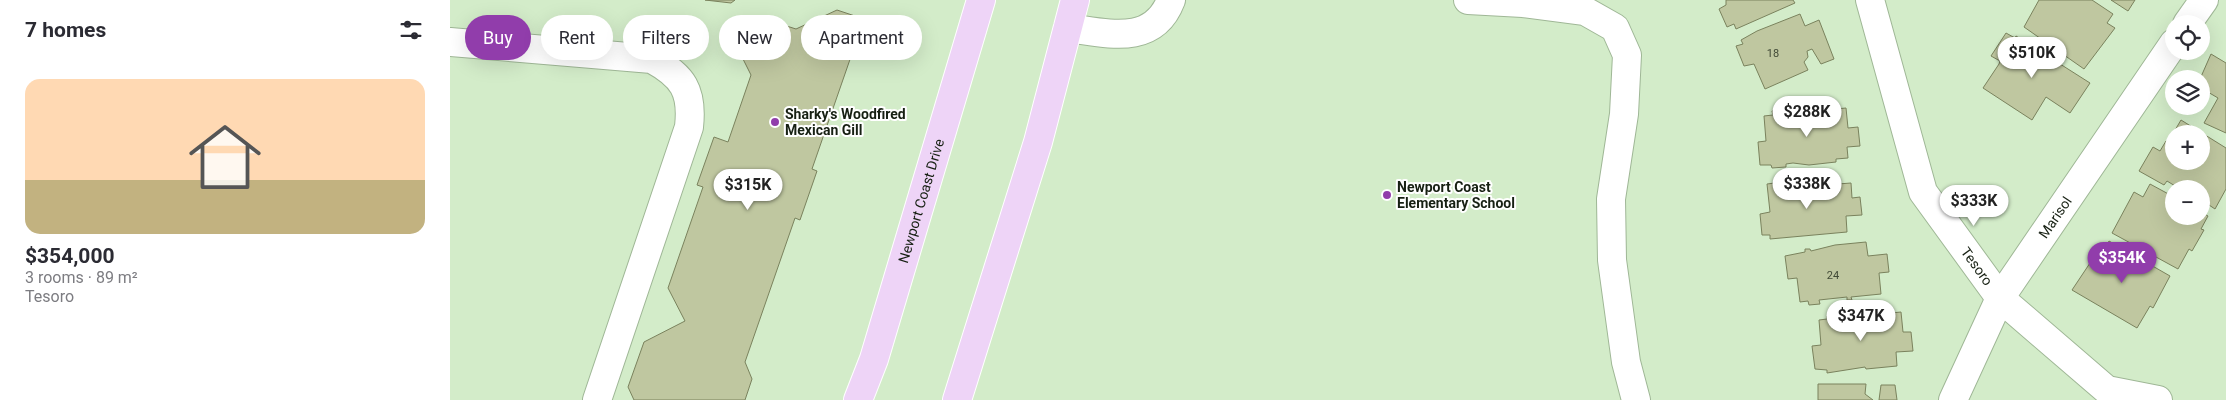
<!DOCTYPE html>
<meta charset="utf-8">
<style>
:root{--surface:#fff;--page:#f2f2f3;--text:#2b2b33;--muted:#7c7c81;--line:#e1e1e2;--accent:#913dab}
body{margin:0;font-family:Roboto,sans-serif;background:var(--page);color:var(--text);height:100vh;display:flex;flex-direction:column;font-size:19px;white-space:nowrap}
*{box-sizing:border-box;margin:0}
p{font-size:16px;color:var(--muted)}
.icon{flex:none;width:28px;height:28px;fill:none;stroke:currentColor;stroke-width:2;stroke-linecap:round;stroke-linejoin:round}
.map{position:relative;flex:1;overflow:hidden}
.panel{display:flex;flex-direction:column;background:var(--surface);width:450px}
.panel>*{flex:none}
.banner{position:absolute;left:15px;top:15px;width:475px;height:45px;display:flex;gap:10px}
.controls{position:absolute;left:1715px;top:15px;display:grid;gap:10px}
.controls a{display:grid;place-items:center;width:45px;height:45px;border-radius:50%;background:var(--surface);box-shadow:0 5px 20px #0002;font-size:25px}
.price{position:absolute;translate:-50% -42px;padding:0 11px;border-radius:18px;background:#fff;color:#222;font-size:16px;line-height:32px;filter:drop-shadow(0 1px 2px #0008)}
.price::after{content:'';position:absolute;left:50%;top:30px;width:15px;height:11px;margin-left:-8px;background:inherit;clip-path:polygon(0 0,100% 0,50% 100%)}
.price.on{background:var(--accent);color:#fff}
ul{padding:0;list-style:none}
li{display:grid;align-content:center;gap:10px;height:265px;padding:0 25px}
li+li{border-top:1px solid var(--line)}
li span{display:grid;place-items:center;height:155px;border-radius:15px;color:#555}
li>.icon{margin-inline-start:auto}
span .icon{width:90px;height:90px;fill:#fffc;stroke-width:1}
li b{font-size:21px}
h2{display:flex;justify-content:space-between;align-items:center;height:60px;padding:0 25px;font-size:21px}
.pill{padding:0 18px;border-radius:22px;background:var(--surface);box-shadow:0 5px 20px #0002;font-size:18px;line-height:45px}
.pill.on{background:var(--accent);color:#fff}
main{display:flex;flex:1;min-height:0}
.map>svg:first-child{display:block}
</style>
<main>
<section class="panel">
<h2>7 homes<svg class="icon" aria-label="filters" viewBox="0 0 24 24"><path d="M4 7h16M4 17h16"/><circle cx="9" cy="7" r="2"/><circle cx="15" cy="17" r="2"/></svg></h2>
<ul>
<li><span style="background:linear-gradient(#ffd9b3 65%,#c2b280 0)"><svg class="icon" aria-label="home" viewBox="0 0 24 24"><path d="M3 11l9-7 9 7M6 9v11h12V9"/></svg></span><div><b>$354,000</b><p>3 rooms · 89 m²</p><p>Tesoro</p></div></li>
</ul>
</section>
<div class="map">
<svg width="1776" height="400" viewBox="0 0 1776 400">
<rect width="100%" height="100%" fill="#d3ecc9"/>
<!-- building -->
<g fill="#bfc7a0" stroke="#7a825d" fill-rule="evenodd">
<polygon points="255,0 285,0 281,3"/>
<polygon points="1276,0 1343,0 1345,3 1286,29 1284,24 1277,27 1269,9 1276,5"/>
<polygon points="1589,0 1642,0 1663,14 1657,23 1665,28 1634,69 1574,27"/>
<polygon points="1661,0 1685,0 1678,11"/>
<polygon points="387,10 414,19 362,169 367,171 350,220 345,218 295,362 302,379 295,400 184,400 178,387 194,342 235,321 218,288 253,187 247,185 264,137 278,142 301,75 291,55 298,31 321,21 346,29"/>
<polygon points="1350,14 1355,26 1369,20 1384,59 1371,64 1362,49 1357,51 1358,57 1354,62 1358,70 1315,89 1304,64 1294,66 1286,46 1293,44 1291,40 1307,31"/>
<polygon points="1556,33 1565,38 1566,36 1640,83 1620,113 1596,97 1582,120 1533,88 1549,64 1550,61 1541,56"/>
<polygon points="1761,54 1776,63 1776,133 1754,123 1768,98 1751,88 1750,79"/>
<polygon points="1365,108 1366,111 1396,108 1398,128 1408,127 1410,146 1397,147 1398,158 1386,159 1386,162 1359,165 1343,163 1336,164 1336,167 1322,168 1321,165 1310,165 1308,142 1316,141 1314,116 1323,115 1322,111 1332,110 1332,114 1341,113 1342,127 1352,126 1351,112"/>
<path d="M1731,120L1776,148V189L1765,209L1756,203L1755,206L1751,204V189H1730L1717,181L1714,185L1689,171L1703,147L1710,151L1716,141L1718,142ZM1724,134H1751V161H1724Z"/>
<polygon points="1362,178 1363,188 1372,194 1389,193 1388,184 1401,183 1402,198 1410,197 1412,215 1396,216 1397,232 1320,239 1320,235 1312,235 1310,214 1320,212 1317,184"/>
<polygon points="1700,184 1724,197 1724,216 1751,216 1751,212 1758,216 1751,229 1754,230 1742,251 1739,249 1728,269 1662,233 1684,192 1693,197"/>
<polygon points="1659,241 1720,276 1703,308 1700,306 1687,328 1622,290 1642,260 1645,262 1649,255 1651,256"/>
<polygon points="1416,242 1418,256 1437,254 1439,272 1429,273 1431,294 1401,297 1402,300 1397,300 1397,297 1369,300 1370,304 1359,305 1358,301 1350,302 1347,278 1338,279 1335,256 1355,252 1355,249 1360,249 1361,251 1385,245"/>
<polygon points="1414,311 1420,311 1421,315 1451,312 1453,332 1461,332 1463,351 1446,352 1447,366 1416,369 1415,367 1377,373 1377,370 1365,369 1362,346 1371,345 1369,320 1377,319 1377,316 1387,315 1387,318 1415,316"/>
<polygon points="1368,384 1416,384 1415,394 1423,400 1368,400"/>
<polygon points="1431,385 1445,385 1447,400 1429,400"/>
</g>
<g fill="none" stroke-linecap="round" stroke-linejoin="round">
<!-- minor casing -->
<g stroke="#9fb796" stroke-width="30">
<g id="minor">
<polyline points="1018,0 1073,3 1135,11 1165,28 1177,55 1174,114 1161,199 1162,260 1176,362 1186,400"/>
<path id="s1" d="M1420,0L1473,192L1550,298L1657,390L1708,400"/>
<polyline points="1737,24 1754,0"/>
<path d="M618,28C657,33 703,47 721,0"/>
<path d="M0,42L202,59C233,76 243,91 239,127L147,400"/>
<path id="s2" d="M1503,400L1550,298L1724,43"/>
</g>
</g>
<!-- major casing -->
<g stroke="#fff" stroke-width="30">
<g id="major">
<path id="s3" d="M408,400L424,359L531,0"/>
<polyline points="507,400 588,142 625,0"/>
</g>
</g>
<!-- minor -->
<use href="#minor" stroke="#fff" stroke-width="28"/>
<!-- major -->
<use href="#major" stroke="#eed4f7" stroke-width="28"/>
</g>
<!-- markers -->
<g fill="#913dab" stroke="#fff" stroke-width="2">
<circle cx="325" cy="122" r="5"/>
<circle cx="937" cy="195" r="5"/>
</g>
<g text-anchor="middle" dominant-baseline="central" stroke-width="4" stroke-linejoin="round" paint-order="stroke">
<!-- number labels -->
<g font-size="11" fill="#414a36">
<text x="1323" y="53">18</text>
<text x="1383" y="275">24</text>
</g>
<!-- poi labels -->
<g font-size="14" font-weight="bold" fill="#172013" stroke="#fff" text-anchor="start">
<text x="335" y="114">Sharky's Woodfired<tspan x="335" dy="16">Mexican Gill</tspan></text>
<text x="947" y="187">Newport Coast<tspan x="947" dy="16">Elementary School</tspan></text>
</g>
<!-- street labels -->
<g font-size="14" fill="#172013" stroke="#fff">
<text stroke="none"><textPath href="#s3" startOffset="209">Newport Coast Drive</textPath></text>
<text stroke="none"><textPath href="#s2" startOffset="210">Marisol</textPath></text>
<text stroke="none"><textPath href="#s1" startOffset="291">Tesoro</textPath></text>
</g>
</g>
</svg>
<div class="controls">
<a><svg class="icon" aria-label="locate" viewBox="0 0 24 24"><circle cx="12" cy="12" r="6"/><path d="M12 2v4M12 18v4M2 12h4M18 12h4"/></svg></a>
<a><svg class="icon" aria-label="layers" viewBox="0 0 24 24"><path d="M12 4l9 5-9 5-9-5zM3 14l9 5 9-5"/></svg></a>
<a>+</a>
<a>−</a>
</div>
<b class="price" style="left:1582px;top:79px">$510K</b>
<b class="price" style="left:1357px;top:138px">$288K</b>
<b class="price" style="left:1357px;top:210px">$338K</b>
<b class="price" style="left:298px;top:211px">$315K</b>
<b class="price" style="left:1524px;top:227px">$333K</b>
<b class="price on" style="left:1672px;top:284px">$354K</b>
<b class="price" style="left:1411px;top:342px">$347K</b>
<div class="banner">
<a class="pill on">Buy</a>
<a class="pill">Rent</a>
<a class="pill">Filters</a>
<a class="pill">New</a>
<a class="pill">Apartment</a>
</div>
</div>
</main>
